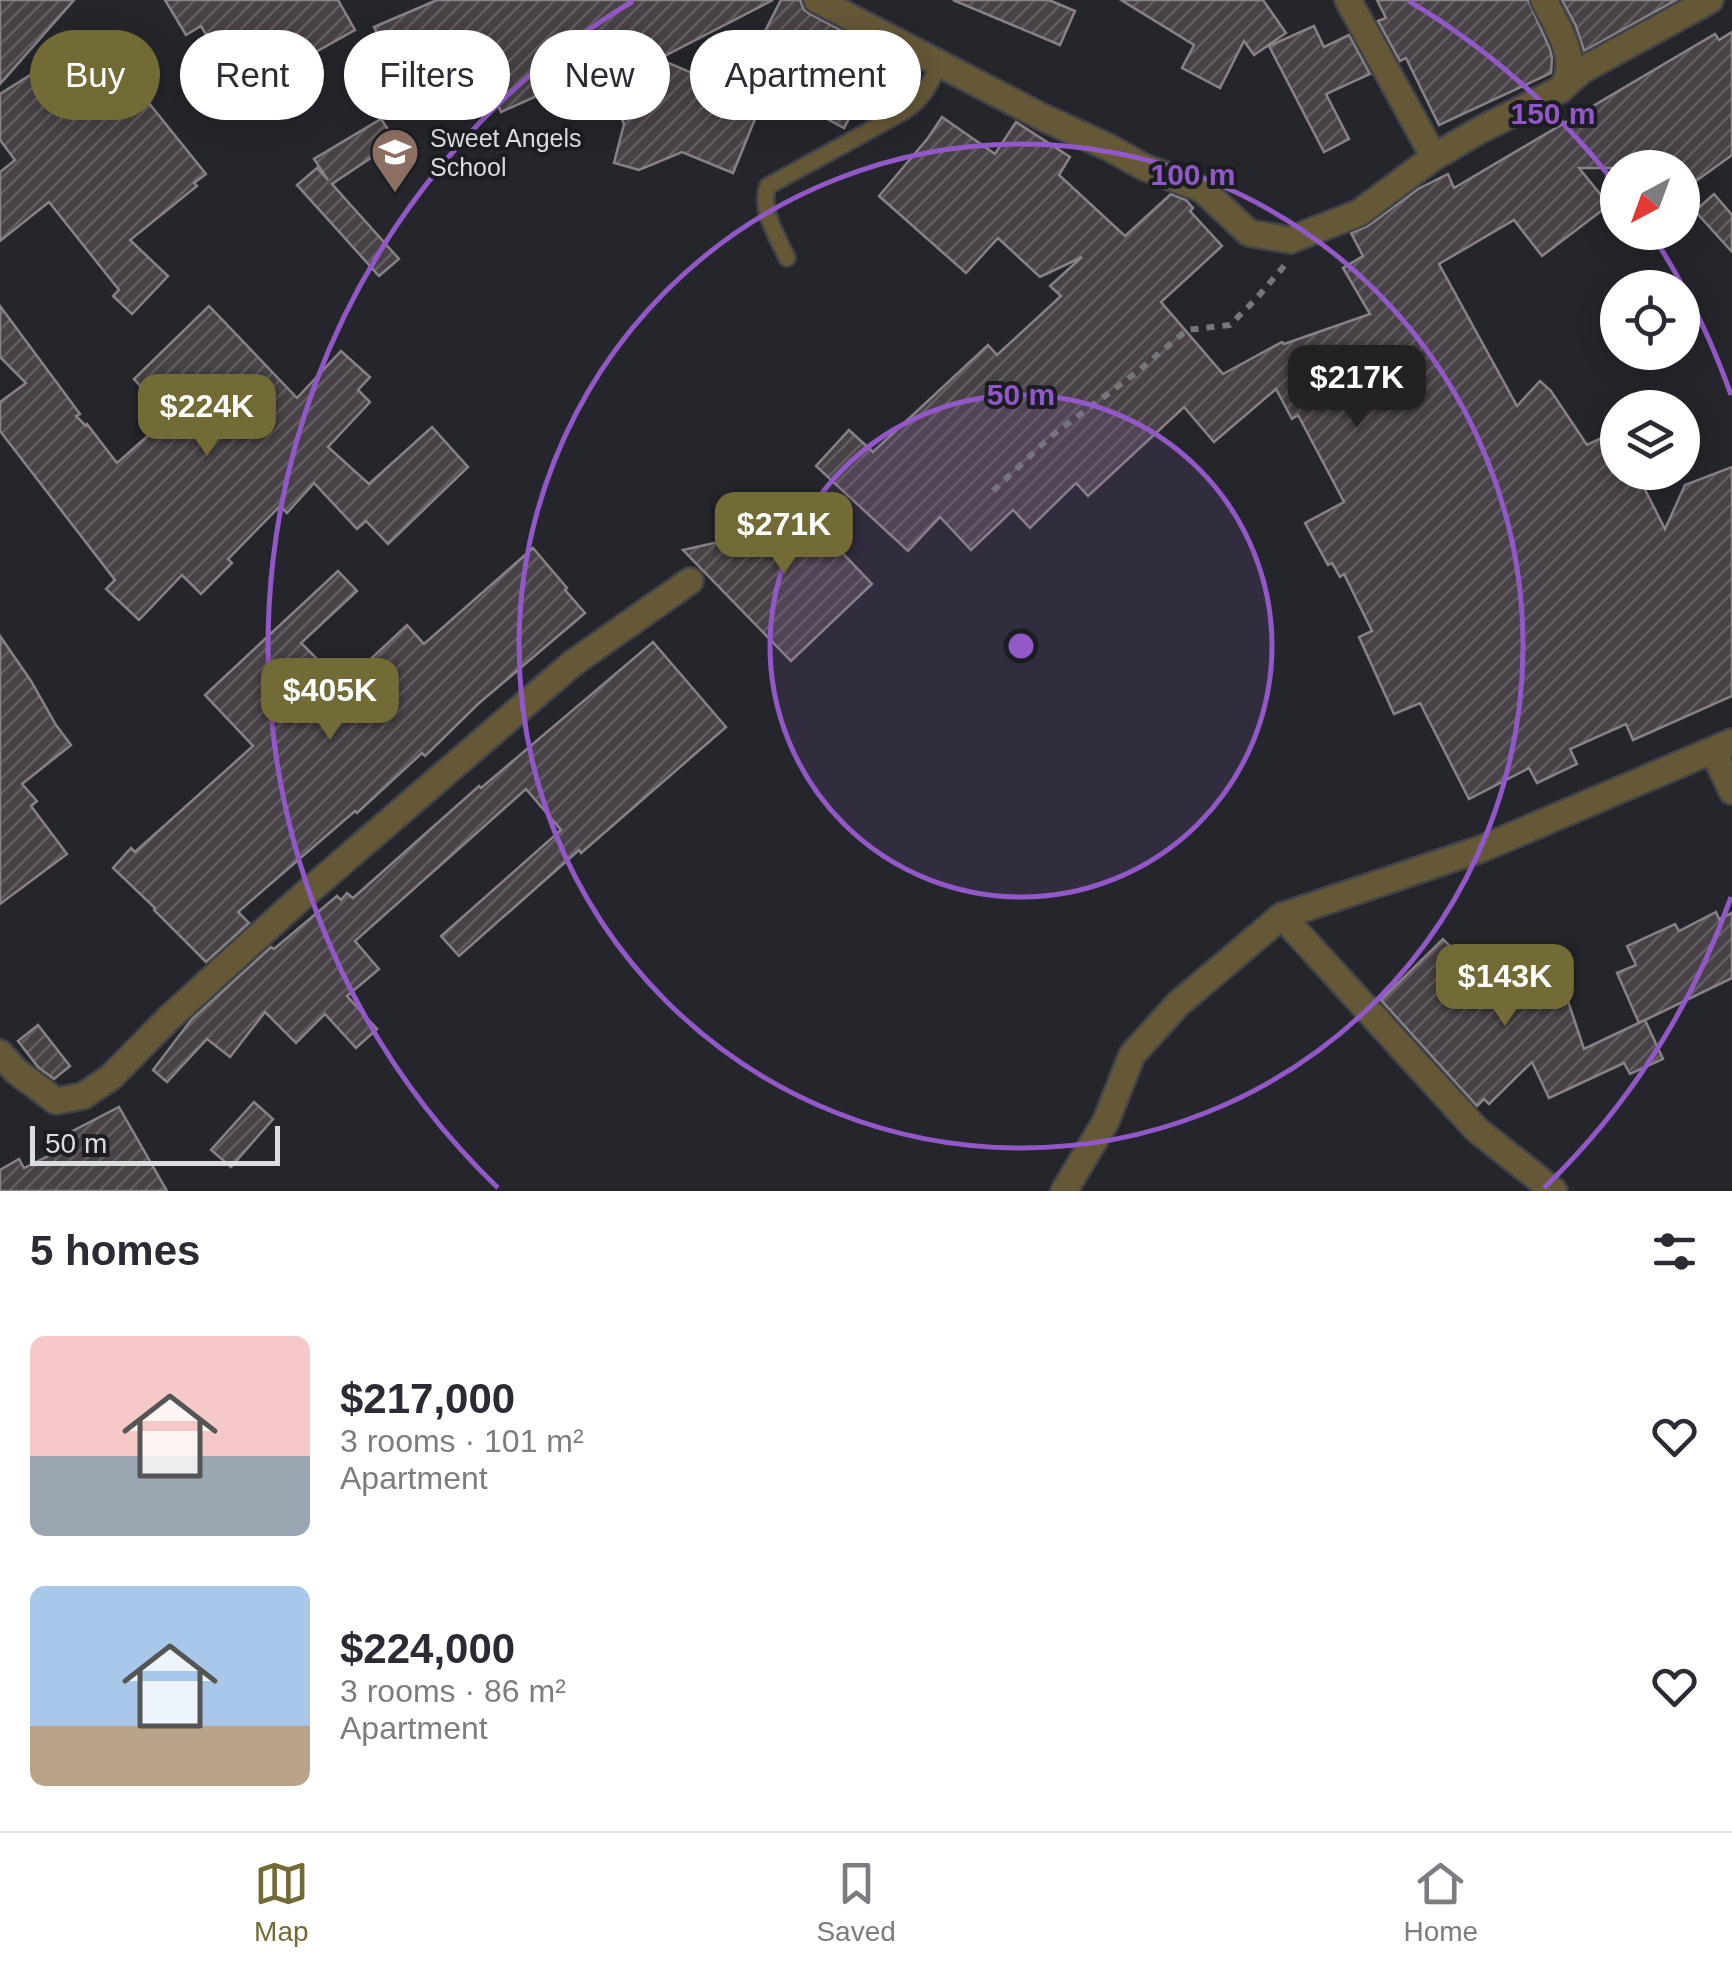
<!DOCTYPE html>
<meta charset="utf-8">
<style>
:root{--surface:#fff;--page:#f2f2f3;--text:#2b2b33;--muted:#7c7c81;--line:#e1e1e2;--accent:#736b36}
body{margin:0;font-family:Helvetica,sans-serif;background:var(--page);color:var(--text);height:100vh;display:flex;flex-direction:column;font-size:38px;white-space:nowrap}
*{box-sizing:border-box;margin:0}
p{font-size:32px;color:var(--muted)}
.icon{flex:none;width:55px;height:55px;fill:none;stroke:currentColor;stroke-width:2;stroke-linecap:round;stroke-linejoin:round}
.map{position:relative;height:1191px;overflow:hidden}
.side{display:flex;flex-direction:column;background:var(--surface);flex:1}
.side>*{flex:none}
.hud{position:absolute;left:30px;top:30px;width:1000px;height:90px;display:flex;gap:20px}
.needle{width:65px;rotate:221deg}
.buttons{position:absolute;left:1600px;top:150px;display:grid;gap:20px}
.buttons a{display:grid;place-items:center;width:100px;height:100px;border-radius:50%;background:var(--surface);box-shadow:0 5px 25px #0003;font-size:50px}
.scale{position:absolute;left:30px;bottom:25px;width:250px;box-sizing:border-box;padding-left:10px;border:5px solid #dbdce0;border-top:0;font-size:28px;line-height:35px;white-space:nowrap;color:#dbdce0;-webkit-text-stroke:8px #1b1d22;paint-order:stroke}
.price{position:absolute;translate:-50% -85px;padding:0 22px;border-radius:20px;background:var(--accent);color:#fff;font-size:32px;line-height:65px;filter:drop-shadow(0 2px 5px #0008)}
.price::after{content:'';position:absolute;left:50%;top:60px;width:30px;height:22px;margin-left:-15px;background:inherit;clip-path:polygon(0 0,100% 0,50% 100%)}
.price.on{background:#222;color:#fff}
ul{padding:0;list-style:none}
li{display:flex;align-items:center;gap:30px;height:250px;padding:0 30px}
li span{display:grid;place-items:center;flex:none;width:280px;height:200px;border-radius:15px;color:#555}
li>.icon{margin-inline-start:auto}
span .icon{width:120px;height:120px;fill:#fffc;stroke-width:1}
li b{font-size:42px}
h2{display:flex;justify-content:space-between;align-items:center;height:120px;padding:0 30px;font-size:42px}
.tag{padding:0 35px;border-radius:45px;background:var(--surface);box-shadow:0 5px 25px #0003;font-size:35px;line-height:90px}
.tag.on{background:var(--accent);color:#fff}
.menu{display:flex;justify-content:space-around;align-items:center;height:140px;border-top:2px solid var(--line);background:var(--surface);font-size:28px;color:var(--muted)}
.menu a{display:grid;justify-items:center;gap:5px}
.menu .on{color:var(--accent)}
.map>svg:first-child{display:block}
</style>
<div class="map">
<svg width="1732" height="1191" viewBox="0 0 1732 1191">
<defs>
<pattern id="building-hatch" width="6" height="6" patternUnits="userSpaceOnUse" patternTransform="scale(2.5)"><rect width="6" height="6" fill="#484246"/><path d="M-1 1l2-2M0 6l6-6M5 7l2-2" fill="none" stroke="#625d60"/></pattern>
</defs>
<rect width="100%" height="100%" fill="#24262c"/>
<!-- building -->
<g fill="url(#building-hatch)" stroke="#888287" stroke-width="2.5">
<polygon points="0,0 74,0 0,84"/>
<polygon points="165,0 338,0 355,30 262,82 238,42 218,55 201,26 186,35"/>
<polygon points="437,0 773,0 659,59 734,91 781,0 800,0 804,10 810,14 884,53 844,128 768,87 733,173 682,152 639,170 614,163 624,124 600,68 501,112 480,65 455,78 431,31 385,51 374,27"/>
<polygon points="953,0 1049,0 1075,11 1060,45"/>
<polygon points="1121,0 1263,0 1286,33 1254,55 1244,41 1220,88 1182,68 1194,45"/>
<polygon points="1377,0 1528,0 1550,49 1552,58 1551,73 1439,125 1406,58 1400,61 1378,21 1386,18"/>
<polygon points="1562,0 1676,0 1584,51 1576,26"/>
<polygon points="1314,26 1324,47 1349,35 1370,74 1326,94 1349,139 1324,152 1269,46"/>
<polygon points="1732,32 1732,155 1692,184 1682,171 1682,168 1579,168 1609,205 1542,256 1514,220 1439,264 1517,406 1540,381 1551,391 1587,445 1618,430 1618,472 1636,472 1665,529 1685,485 1732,467 1732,696 1633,740 1626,724 1570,749 1577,764 1537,783 1529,768 1469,799 1420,703 1394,714 1359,637 1372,631 1344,574 1340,577 1332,563 1328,565 1305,523 1344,502 1298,415 1292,419 1276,389 1214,442 1184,407 1088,496 1076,483 1030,528 1013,510 971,550 940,517 908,551 816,466 849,430 873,452 988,345 997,355 1061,296 1050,286 1082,257 1040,277 998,238 966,273 879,196 928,138 942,117 995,154 1016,122 1070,157 1059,175 1125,236 1171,194 1186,200 1193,208 1190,211 1222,246 1161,302 1223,374 1282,342 1284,344 1370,314 1343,268 1363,256 1351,233 1368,226 1418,189 1448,174 1454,188 1715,34 1719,40"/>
<polygon points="94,35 206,174 194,183 197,186 130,240 168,276 132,314 113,296 119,290 49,202 0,241 0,172 15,160 0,140 0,94"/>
<polygon points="381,119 396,141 332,184 399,259 379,276 297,185 317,168 328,180 314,159"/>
<polygon points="1714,194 1732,215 1732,252 1695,211"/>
<polygon points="0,306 80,414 76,416 86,426 87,424 117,463 169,417 134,379 209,306 297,398 341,351 370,377 358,390 370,402 328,447 369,484 432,427 468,467 388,544 366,521 357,529 314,483 287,513 280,506 228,559 232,563 201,594 182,575 139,620 106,589 115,580 0,431 0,402 26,383 0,357"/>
<polygon points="791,499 872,584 791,661 683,550 732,539 761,510 770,519"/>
<polygon points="533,548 567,588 565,590 585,613 478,704 425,756 422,753 357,813 355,811 238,912 249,923 206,962 154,910 155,908 113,868 131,848 135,852 253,746 205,695 338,571 357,591 301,643 343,685 407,625 424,644"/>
<polygon points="0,636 31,681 56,725 71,745 22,784 37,801 31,806 67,854 0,904"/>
<polygon points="653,642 726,727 581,853 579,850 459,956 441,936 561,830 526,789 355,941 379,969 347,996 377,1029 356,1048 325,1014 296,1043 265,1012 230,1057 207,1039 167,1082 153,1070 191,1020 271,947 274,949 337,896 341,900 347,893 353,898 479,786 481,788"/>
<polygon points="1716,912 1719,919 1732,913 1732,978 1639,1023 1617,973 1636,965 1627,946 1675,924 1679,931"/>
<polygon points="1443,939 1486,983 1521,970 1523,977 1545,969 1553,993 1564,989 1584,1049 1645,1020 1663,1059 1630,1074 1624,1063 1549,1098 1532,1062 1489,1104 1484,1099 1477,1106 1381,1000"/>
<polygon points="38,1025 70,1066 54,1079 38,1067 18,1041"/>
<polygon points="254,1102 273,1119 231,1167 211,1150"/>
<polygon points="119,1107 167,1191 0,1191 0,1170 19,1159 24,1168 70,1145 65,1135"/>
</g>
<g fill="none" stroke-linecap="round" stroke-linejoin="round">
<!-- lane casing -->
<g stroke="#414349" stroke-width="20">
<path id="lane" d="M787,258C777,236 759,209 768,186L903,112C924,98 929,86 939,64"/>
</g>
<!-- street casing -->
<g stroke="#414349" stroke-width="30">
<g id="street">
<polyline points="817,0 1044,118 1108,147 1144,167 1202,189 1249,233 1290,240 1359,213 1434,157 1348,0"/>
<polyline points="1561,89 1582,70 1710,0"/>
<path d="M1434,157L1480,130L1561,89C1582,61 1557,27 1544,0"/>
<polyline points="1713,751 1732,791"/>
<polyline points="1282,916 1477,1130 1554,1191"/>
<polyline points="0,1053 16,1071 56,1101 83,1096 111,1077 169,1018 296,902 573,663 690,581"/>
<polyline points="1064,1191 1106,1121 1132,1055 1178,1004 1282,916 1481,849 1732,742"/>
</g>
</g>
<!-- path -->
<polyline stroke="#75777c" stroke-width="6" stroke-dasharray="8 8" stroke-linecap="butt" points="993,491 1050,437 1137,372 1187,330 1230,325 1256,299 1285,265"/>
<!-- lane -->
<use href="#lane" stroke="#655837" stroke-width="15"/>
<!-- street -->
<use href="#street" stroke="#655837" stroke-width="25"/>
</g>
<!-- distance rings -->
<circle cx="1021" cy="646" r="251" fill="#9358c7" fill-opacity=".12"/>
<g fill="none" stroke="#9358c7" stroke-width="5">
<circle cx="1021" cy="646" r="251"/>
<circle cx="1021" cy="646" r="502"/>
<path d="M1731 897A753 753 0 0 1 1544 1188M498 1188A753 753 0 0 1 633 1M1409 1A753 753 0 0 1 1614 182M1653 236A753 753 0 0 1 1731 395"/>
</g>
<!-- icons -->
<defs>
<g id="school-pin" transform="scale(2.5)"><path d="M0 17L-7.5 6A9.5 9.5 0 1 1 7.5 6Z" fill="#8d6e63" stroke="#1b1d22"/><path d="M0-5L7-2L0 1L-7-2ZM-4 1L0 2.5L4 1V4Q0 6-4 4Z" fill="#fff"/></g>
</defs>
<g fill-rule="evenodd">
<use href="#school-pin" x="395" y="152"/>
</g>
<g text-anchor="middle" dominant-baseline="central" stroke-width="8" stroke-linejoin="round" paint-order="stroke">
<!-- poi labels -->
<g font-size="25" fill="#dbdce0" stroke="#1b1d22" text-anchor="start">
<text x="430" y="138">Sweet Angels<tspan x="430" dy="29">School</tspan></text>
</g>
</g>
<circle cx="1021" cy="646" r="15" fill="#9358c7" stroke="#1b1d22" stroke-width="5"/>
<g font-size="30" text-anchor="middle" font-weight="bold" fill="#9358c7" stroke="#1b1d22" stroke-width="8" stroke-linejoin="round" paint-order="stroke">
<text x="1553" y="124">150 m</text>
<text x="1193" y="185">100 m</text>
<text x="1021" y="405">50 m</text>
</g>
</svg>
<div class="buttons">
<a><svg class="needle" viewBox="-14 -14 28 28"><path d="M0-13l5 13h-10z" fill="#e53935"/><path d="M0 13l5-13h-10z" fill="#7c7c81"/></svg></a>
<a><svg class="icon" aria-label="locate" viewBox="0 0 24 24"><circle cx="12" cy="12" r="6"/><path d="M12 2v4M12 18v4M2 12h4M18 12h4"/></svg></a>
<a><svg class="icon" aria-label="layers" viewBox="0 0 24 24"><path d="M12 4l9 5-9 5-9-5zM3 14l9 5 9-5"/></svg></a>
</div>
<div class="scale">50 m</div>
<b class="price on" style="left:1357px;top:430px">$217K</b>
<b class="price" style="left:207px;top:459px">$224K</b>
<b class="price" style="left:784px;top:577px">$271K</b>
<b class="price" style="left:330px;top:743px">$405K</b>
<b class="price" style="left:1505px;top:1029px">$143K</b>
<div class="hud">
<a class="tag on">Buy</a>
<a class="tag">Rent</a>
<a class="tag">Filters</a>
<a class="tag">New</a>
<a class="tag">Apartment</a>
</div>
</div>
<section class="side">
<h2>5 homes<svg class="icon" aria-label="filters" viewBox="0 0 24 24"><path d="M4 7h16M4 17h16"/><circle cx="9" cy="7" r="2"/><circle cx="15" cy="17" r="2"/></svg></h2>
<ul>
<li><span style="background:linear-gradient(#f6c9c9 60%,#9aa5b1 0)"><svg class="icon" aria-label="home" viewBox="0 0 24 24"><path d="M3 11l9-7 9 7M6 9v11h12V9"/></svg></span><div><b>$217,000</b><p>3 rooms · 101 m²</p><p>Apartment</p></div><svg class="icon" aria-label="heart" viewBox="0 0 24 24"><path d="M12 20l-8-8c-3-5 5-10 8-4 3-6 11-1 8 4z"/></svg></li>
<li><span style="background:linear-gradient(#a9c7e8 70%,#b9a48a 0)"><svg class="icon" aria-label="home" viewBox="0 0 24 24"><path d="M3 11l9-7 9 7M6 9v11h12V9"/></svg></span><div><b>$224,000</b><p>3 rooms · 86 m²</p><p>Apartment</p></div><svg class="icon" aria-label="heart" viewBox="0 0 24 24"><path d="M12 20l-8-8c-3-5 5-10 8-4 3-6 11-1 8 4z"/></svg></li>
</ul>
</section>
<nav class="menu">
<a class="on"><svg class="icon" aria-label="map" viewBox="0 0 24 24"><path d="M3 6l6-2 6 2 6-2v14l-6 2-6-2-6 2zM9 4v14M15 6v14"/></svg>Map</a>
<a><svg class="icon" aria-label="saved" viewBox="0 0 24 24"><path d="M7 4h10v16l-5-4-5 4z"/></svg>Saved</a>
<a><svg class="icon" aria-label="home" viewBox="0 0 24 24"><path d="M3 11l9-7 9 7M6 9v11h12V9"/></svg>Home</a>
</nav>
